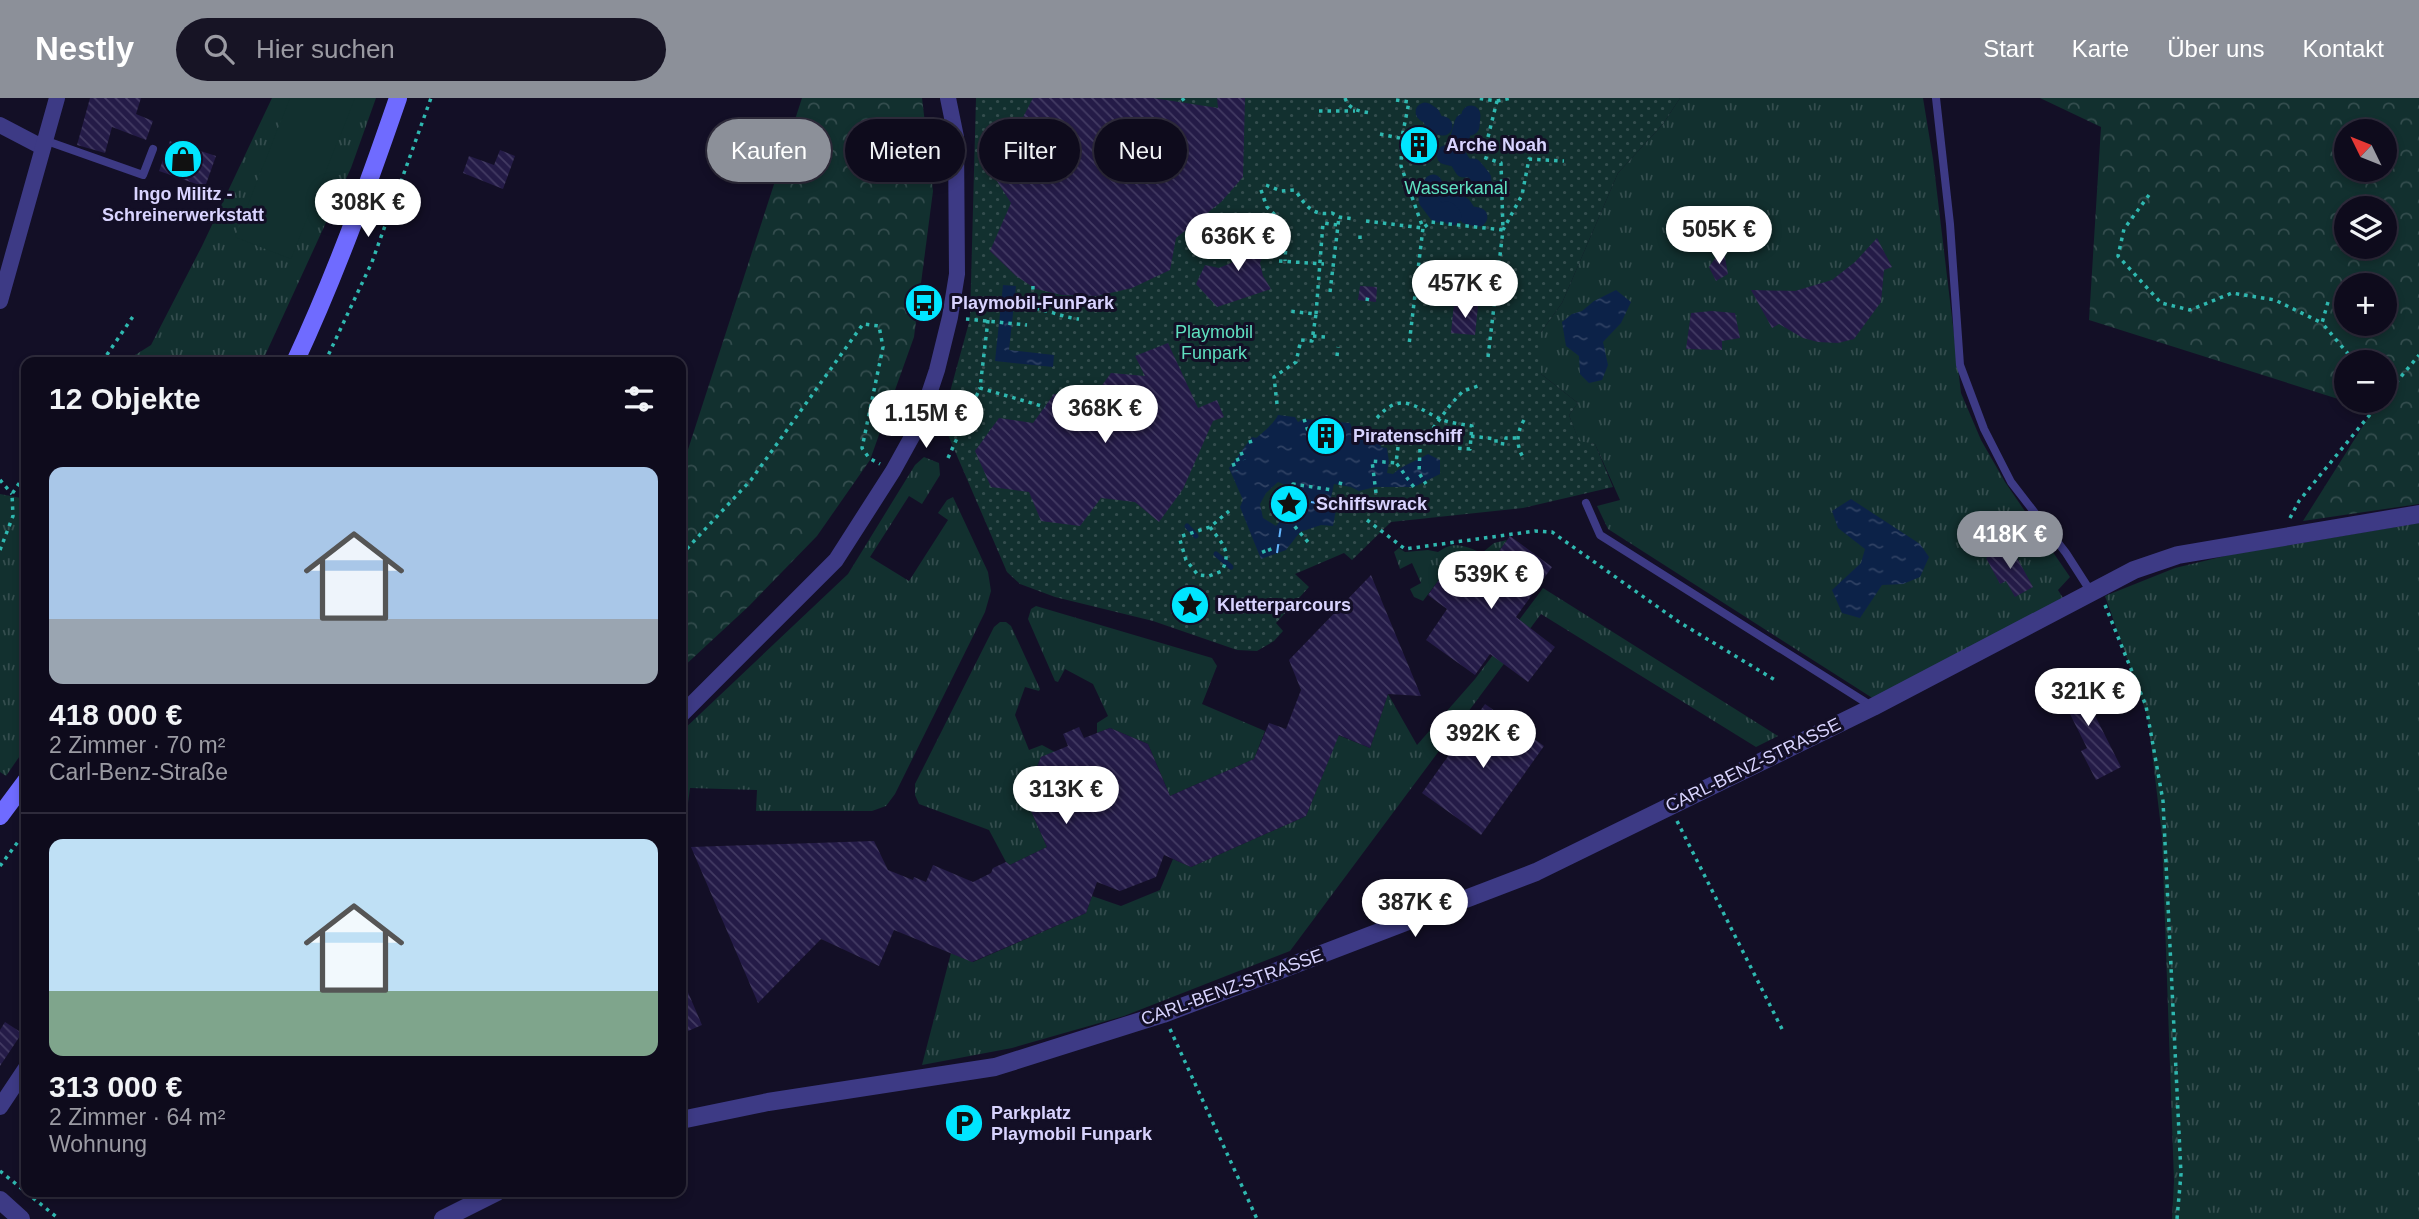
<!DOCTYPE html>
<html lang="de">
<meta charset="utf-8">
<style>
:root{--surface:#0e0b1c;--page:#171425;--text:#f1f3f6;--muted:#9b9ba3;--line:#2e2b3b;--accent:#8c9099}
body{margin:0;font-family:Arial,sans-serif;background:var(--page);color:var(--text);height:100vh;display:flex;flex-direction:column;font-size:26px;white-space:nowrap}
*{box-sizing:border-box;margin:0}
p{font-size:23px;color:var(--muted)}
.icon{flex:none;width:38px;height:38px;fill:none;stroke:currentColor;stroke-width:2;stroke-linecap:round;stroke-linejoin:round}
.map{position:relative;flex:1;overflow:hidden}
.drawer{position:absolute;left:21px;top:259px;width:665px;height:840px;display:flex;flex-direction:column;background:var(--surface);border-radius:14px;box-shadow:0 4px 10px #0003,0 0 0 2px var(--line)}
.drawer>*{flex:none}
.hud{position:absolute;left:707px;top:21px;width:665px;height:63px;display:flex;gap:14px}
.needle{width:46px;rotate:313deg}
.tools{position:absolute;left:2334px;top:21px;display:grid;gap:14px}
.tools a{display:grid;place-items:center;width:63px;height:63px;border-radius:50%;background:var(--surface);box-shadow:0 4px 10px #0003,0 0 0 2px var(--line);font-size:35px}
.price{position:absolute;translate:-50% -60px;padding:0 16px;border-radius:24px;background:#fff;color:#222;font-size:23px;line-height:46px;filter:drop-shadow(0 2px 4px #0008)}
.price::after{content:'';position:absolute;left:50%;top:42px;width:21px;height:16px;margin-left:-10px;background:inherit;clip-path:polygon(0 0,100% 0,50% 100%)}
.price.selected{background:var(--accent);color:#fff}
ul{padding:0;list-style:none}
li{display:grid;align-content:center;gap:14px;height:371px;padding:0 28px}
li+li{border-top:2px solid var(--line)}
li span{display:grid;place-items:center;height:217px;border-radius:14px;color:#555}
li>.icon{margin-inline-start:auto}
span .icon{width:126px;height:126px;fill:#fffc;stroke-width:1}
li b{font-size:30px}
h2{display:flex;justify-content:space-between;align-items:center;height:84px;padding:0 28px;font-size:30px}
.pill{padding:0 24px;border-radius:32px;background:var(--surface);box-shadow:0 4px 10px #0003,0 0 0 2px var(--line);font-size:24px;line-height:63px}
.pill.selected{background:var(--accent);color:#fff}
header{display:flex;align-items:center;gap:42px;box-sizing:border-box;height:98px;padding:0 35px;background:var(--accent);color:#fff}
header strong{font-size:33px}
nav{display:flex;gap:38px;margin-inline-start:auto;font-size:24px}
.search{width:490px;height:63px;background:var(--page);display:flex;align-items:center;gap:18px;box-sizing:border-box;padding:0 24px;border-radius:38px;color:var(--muted);font-size:26px}
.map>svg:first-child{display:block}
</style>
<header>
<strong>Nestly</strong>
<div class="search"><svg class="icon" aria-label="search" viewBox="0 0 24 24"><circle cx="10" cy="10" r="6"/><path d="M15 15l6 6"/></svg>Hier suchen</div>
<nav><a>Start</a><a>Karte</a><a>Über uns</a><a>Kontakt</a></nav>
</header>
<div class="map">
<svg width="2419" height="1121" viewBox="0 0 2419 1121">
<defs>
<pattern id="grass-tufts" width="24" height="20" patternUnits="userSpaceOnUse" patternTransform="scale(1.75)"><rect width="24" height="20" fill="#12302f"/><path d="M3 7l-1-3M5 7V3M7 7l1-3M15 17l-1-3M17 17v-4M19 17l1-3" fill="none" stroke="#344d4e"/></pattern>
<pattern id="forest-crowns" width="20" height="18" patternUnits="userSpaceOnUse" patternTransform="scale(1.75)"><rect width="20" height="18" fill="#12302f"/><path d="M2 6a3 3 0 1 1 6 0M12 15a3 3 0 1 1 6 0" fill="none" stroke="#344d4e"/></pattern>
<pattern id="park-dots" width="8" height="8" patternUnits="userSpaceOnUse" patternTransform="scale(1.75)"><rect width="8" height="8" fill="#12302f"/><path d="M2 2h.1M6 6h.1" fill="none" stroke="#344d4e" stroke-width="1.8" stroke-linecap="round"/></pattern>
<pattern id="water-ripples" width="26" height="14" patternUnits="userSpaceOnUse" patternTransform="scale(1.75)"><rect width="26" height="14" fill="#0c2248"/><path d="M2 4q2-2 4 0t4 0M15 11q2-2 4 0t4 0" fill="none" stroke="#2f4163"/></pattern>
<pattern id="building-back-hatch" width="6" height="6" patternUnits="userSpaceOnUse" patternTransform="scale(1.75)"><rect width="6" height="6" fill="#241b47"/><path d="M-1 5l2 2M0 0l6 6M5-1l2 2" fill="none" stroke="#433b63"/></pattern>
</defs>
<rect width="100%" height="100%" fill="#130f26"/>
<!-- grass -->
<g fill="url(#grass-tufts)">
<polygon points="272,0 376,0 351,70 262,264 124,264 151,247 202,148"/>
<polygon points="1680,0 1923,0 1933,61 1961,295 1981,342 2005,384 2070,479 2058,492 2063,500 1874,601 1608,431 1597,408 1620,402 1595,346 1579,344 1569,317 1578,305 1541,276 1541,234 1562,205 1618,75 1663,26"/>
<polygon points="924,359 939,365 940,377 922,406 909,398 870,459 909,483 948,422 938,415 947,402 953,399 988,474 991,493 985,514 895,696 886,708 872,713 756,713 757,692 690,690 688,705 681,705 681,634 848,476 915,367"/>
<polygon points="0,396 26,401 26,649 6,678 0,674"/>
<polygon points="2419,425 2419,1121 2172,1121 2174,1083 2162,738 2148,620 2105,498 2175,470 2229,457"/>
<path d="M1507,442L1485,473L1459,455L1423,503L1414,499L1410,491L1421,485L1412,465L1400,471L1394,454L1399,450L1405,454L1428,452L1438,454C1454,442 1466,448 1482,455L1494,445Z"/>
<polygon points="1543,490 1778,638 1756,649 1541,516 1290,853 1124,918 1012,950 922,967 951,855 973,864 1086,815 1092,798 1121,808 1160,792 1173,761 1191,769 1306,718 1333,651 1333,635 1370,650 1388,596 1417,647 1475,581"/>
<polygon points="1036,508 1212,560 1217,568 1202,606 1265,633 1254,661 1170,698 1148,646 1110,630 1097,635 1097,625 1108,618 1093,586 1065,571 1058,584 1055,583 1028,521 1031,511"/>
<polygon points="1000,524 1006,524 1011,528 1040,591 1039,593 1025,589 1015,617 1029,652 1042,647 1055,654 1041,659 1025,699 1047,749 1010,767 1006,764 989,732 919,706 915,697 915,686 994,529"/>
</g>
<!-- forest -->
<g fill="url(#forest-crowns)" fill-rule="evenodd">
<polygon points="802,0 922,0 933,93 914,239 870,362 817,438 749,508 681,571 681,373"/>
<path d="M2040,0H2419V406L2303,423L2373,312L2089,222L2101,29ZM2347,33H2385V72H2347ZM2347,110H2385V149H2347ZM2385,187V226H2347V187ZM2347,264H2385V303H2347Z"/>
</g>
<!-- park -->
<polygon fill="url(#park-dots)" points="976,0 1680,0 1663,26 1618,75 1562,205 1541,234 1541,276 1578,305 1569,317 1579,343 1595,346 1613,389 1523,410 1391,424 1352,462 1344,455 1295,476 1309,489 1276,525 1283,533 1274,543 1257,553 1237,552 1153,523 1055,499 1020,486 1007,474 942,323 970,221"/>
<!-- pitch -->
<g fill="#12302f">
<polygon points="290,0 355,0 291,161 235,139"/>
<polygon points="1437,166 1485,172 1482,195 1434,189"/>
</g>
<!-- water -->
<g fill="url(#water-ripples)" fill-rule="evenodd">
<polygon points="1003,187 1016,188 1009,252 1054,257 1053,269 995,263"/>
<polygon points="1616,192 1631,204 1621,225 1603,244 1608,267 1602,282 1589,285 1580,276 1579,258 1566,248 1562,224 1572,216 1582,213 1594,203"/>
<path d="M1278,317L1295,319L1298,324L1304,321L1350,325L1354,335L1368,337L1369,340L1379,338L1381,349L1387,350L1389,364L1387,375L1393,376C1403,367 1416,363 1428,356L1440,362V376L1414,389H1375L1359,393L1351,389L1334,386L1330,404L1337,406L1333,428L1321,427L1300,434L1286,452L1261,461L1240,409L1243,402L1229,370L1252,339L1256,340C1263,335 1275,324 1278,317ZM1278,384L1290,389L1289,393L1298,394V399L1311,402L1310,406L1297,404L1291,423L1282,421L1276,428L1263,420L1260,406L1266,395Z"/>
<polygon points="1851,401 1920,446 1929,459 1920,479 1903,486 1882,487 1860,520 1842,515 1832,492 1861,465 1865,451 1838,430 1832,413"/>
</g>
<g fill="none" stroke-linecap="round" stroke-linejoin="round">
<!-- stream -->
<g stroke="#0c2248" stroke-width="5">
<polyline points="1187,428 1196,438"/>
<polyline points="1216,456 1231,469"/>
</g>
<!-- canal -->
<g stroke="#0c2248" stroke-width="19">
<polyline points="1425,14 1431,18 1435,26 1443,28"/>
<polyline points="1460,39 1464,25 1470,28 1471,17"/>
<polyline points="1446,57 1458,60 1464,70 1473,70 1482,81"/>
<polyline points="1433,86 1436,96 1448,96 1452,105 1462,108 1468,117 1478,119"/>
<polyline points="1428,102 1438,115 1447,113 1452,118"/>
</g>
<!-- ferry -->
<g stroke="#62b6ff" stroke-width="2" stroke-dasharray="9 7" stroke-linecap="butt">
<polyline points="1311,404 1336,409"/>
<polyline points="1277,455 1282,421"/>
</g>
</g>
<!-- building -->
<g fill="url(#building-back-hatch)">
<polygon points="90,0 141,0 136,16 153,23 146,42 112,29 105,55 77,47"/>
<polygon points="1033,0 1153,0 1218,10 1217,0 1245,0 1243,79 1221,104 1176,140 1170,172 1132,190 1097,198 1062,197 1036,191 1016,178 990,153 1011,105 993,77"/>
<polygon points="170,43 216,58 205,89 159,73"/>
<polygon points="500,52 515,58 503,91 463,75 469,58 494,67"/>
<polygon points="1258,133 1274,139 1264,151 1260,165 1263,178 1271,191 1217,209 1196,186 1205,167 1219,170 1231,165 1237,160 1240,153 1241,139"/>
<polygon points="1877,140 1892,169 1884,172 1881,204 1854,241 1838,245 1818,244 1803,240 1779,226 1772,230 1751,192 1795,193 1832,182 1855,164"/>
<polygon points="1723,149 1728,176 1716,183 1709,169"/>
<polygon points="1360,188 1377,189 1376,204 1358,202"/>
<polygon points="1454,206 1478,208 1475,237 1451,235"/>
<polygon points="1712,213 1735,215 1740,240 1722,243 1722,252 1686,251 1691,215"/>
<polygon points="1168,245 1198,310 1217,302 1224,319 1213,323 1183,391 1159,424 1135,404 1101,400 1080,428 1041,423 1029,394 991,389 975,353 999,320 1033,325 1054,296 1092,301 1111,275 1145,278 1135,258"/>
<polygon points="1510,438 1552,469 1516,519 1555,549 1528,584 1490,556 1475,577 1426,542 1447,511 1428,497 1459,454 1485,473"/>
<polygon points="2010,447 2033,489 2015,499 2006,483 2000,486 1986,460"/>
<polygon points="1371,477 1421,598 1388,596 1370,650 1339,637 1306,718 1191,769 1164,757 1156,779 1120,793 1097,784 1086,815 972,864 894,832 879,868 821,841 758,905 691,749 874,743 888,772 913,782 914,779 926,784 933,767 973,784 991,775 993,770 1006,764 1010,767 1047,749 1025,699 1041,659 1068,648 1063,636 1079,629 1084,640 1110,630 1148,646 1170,698 1254,661 1269,625 1286,631 1301,592 1289,562"/>
<polygon points="2073,574 2121,669 2096,682 2081,653 2087,650 2054,584"/>
<polygon points="1485,606 1544,648 1481,737 1422,695"/>
<polygon points="681,878 702,927 681,936"/>
<polygon points="5,924 22,935 0,968 0,932"/>
</g>
<g fill="none" stroke-linecap="round" stroke-linejoin="round">
<!-- path -->
<g stroke="#2fb8b0" stroke-width="3.5" stroke-dasharray="3.5 5" stroke-linecap="butt">
<polyline points="1182,0 1187,7"/>
<path d="M1345,0C1349,12 1359,13 1371,15"/>
<polyline points="1396,2 1409,4 1402,39 1401,68 1423,130 1409,247"/>
<polyline points="1497,3 1511,0"/>
<polyline points="1319,13 1355,13"/>
<polyline points="1380,36 1414,43"/>
<path d="M1266,87L1281,93L1295,92C1306,108 1312,118 1332,115L1339,119L1355,121"/>
<polyline points="1261,92 1267,109 1277,119 1283,130 1286,145 1285,163"/>
<polyline points="2149,97 2124,131 2118,158 2161,205 2190,212 2232,195 2275,202 2322,225"/>
<polyline points="1366,123 1423,130 1431,124 1503,132 1501,65 1483,59 1497,3 1476,0"/>
<polyline points="1198,124 1204,133"/>
<polyline points="1360,141 1360,136"/>
<path d="M1192,148C1196,131 1203,126 1221,125"/>
<polyline points="1279,163 1324,166"/>
<path d="M1033,188L1032,210C1049,212 1061,219 1079,221"/>
<polyline points="1330,194 1339,119"/>
<polyline points="1367,203 1368,198"/>
<polyline points="2328,204 2322,225 2355,264"/>
<polyline points="1316,216 1323,125 1338,127"/>
<polyline points="966,221 1027,227"/>
<polyline points="988,222 980,290 1045,309"/>
<polyline points="1313,238 1325,239"/>
<polyline points="1337,258 1338,249"/>
<polyline points="1488,259 1503,132 1522,97 1529,61 1564,63"/>
<polyline points="102,264 134,217"/>
<polyline points="325,264 372,164 431,0"/>
<polyline points="2385,298 2419,257"/>
<polyline points="1277,306 1274,279 1296,264 1301,242 1312,243 1316,216 1288,213"/>
<path d="M1377,320C1400,293 1414,308 1440,321C1449,325 1462,326 1472,328L1470,351L1455,350"/>
<polyline points="1304,321 1309,336"/>
<path d="M1524,322C1516,336 1516,348 1524,361"/>
<polyline points="1328,333 1331,323"/>
<polyline points="1316,335 1318,322"/>
<polyline points="1428,337 1451,306 1463,293 1481,287"/>
<polyline points="1471,338 1496,341 1496,345 1505,346 1506,340 1517,340"/>
<polyline points="1250,342 1251,346"/>
<polyline points="1356,342 1357,335"/>
<path d="M1398,349L1396,365C1403,373 1407,381 1414,389"/>
<polyline points="1420,351 1419,375 1426,386"/>
<polyline points="1241,354 1244,362"/>
<polyline points="948,360 980,290"/>
<polyline points="1237,360 1240,367"/>
<polyline points="1233,365 1236,373"/>
<polyline points="0,382 12,396"/>
<polyline points="1340,387 1341,383"/>
<polyline points="1376,395 1372,363 1396,365"/>
<polyline points="1286,399 1311,404"/>
<polyline points="2290,420 2299,403 2381,303"/>
<polyline points="1367,422 1405,451 1535,433 1552,434 1679,524 1775,582"/>
<path d="M1210,429C1222,446 1232,452 1222,473L1209,478L1198,477L1186,462L1180,442L1182,438L1210,429L1229,413"/>
<polyline points="1308,444 1291,424 1282,421 1287,395 1292,396 1293,386 1333,392"/>
<polyline points="1269,450 1272,457"/>
<polyline points="0,452 13,418 12,396 26,375"/>
<polyline points="1263,452 1266,459"/>
<polyline points="681,457 751,382 863,226 879,228 883,249 862,350 869,360 880,366"/>
<polyline points="2105,507 2146,608 2163,703 2181,1076 2177,1121"/>
<polyline points="1677,723 1784,935"/>
<polyline points="0,768 26,733"/>
<polyline points="1170,931 1257,1121"/>
<polyline points="0,1073 59,1121"/>
</g>
<!-- service -->
<g stroke="#3d3a85" stroke-width="8">
<polyline points="1936,0 1950,126 1960,267 1984,331 2011,384 2066,455 2091,494"/>
<polyline points="44,42 143,77 153,51"/>
<polyline points="1586,405 1600,437 1873,609"/>
</g>
<!-- minor -->
<g stroke="#3d3a85" stroke-width="16">
<polyline points="0,27 42,49"/>
<polyline points="0,203 57,0"/>
<polyline points="681,617 836,462 893,373 919,326 937,272 950,219 957,176 956,39 948,0"/>
<polyline points="0,1009 26,970"/>
</g>
<!-- tertiary -->
<g stroke="#3d3a85" stroke-width="18">
<polyline points="681,1022 768,1004 995,969 1163,916 1280,872 1536,774 1873,609 2134,472 2178,457 2419,416"/>
<polyline points="0,1102 21,1121"/>
<polyline points="443,1121 497,1094"/>
</g>
<!-- secondary -->
<g stroke="#6f6bff" stroke-width="18">
<path d="M295,264C335,178 367,90 398,0"/>
<polyline points="0,718 26,683"/>
</g>
</g>
<!-- icons -->
<defs>
<g id="building-disc" transform="scale(2.0125)"><circle r="9.5" fill="#00e5ff" stroke="#130f26"/><path d="M-4-6H4V6H1V3H-1V6H-4ZM-2.5-4.3h1.7v1.8h-1.7ZM.8-4.3h1.7v1.8H.8ZM-2.5-1h1.7V.8h-1.7ZM.8-1h1.7V.8H.8Z" fill="#111"/></g>
<g id="shop-disc" transform="scale(2.0125)"><circle r="9.5" fill="#00e5ff" stroke="#130f26"/><path d="M-5-2.5h2.3a2.7 3.5 0 0 1 5.4 0H5L5.5 6h-11ZM-1.5-2.5h3a1.5 2.3 0 0 0-3 0Z" fill="#111"/></g>
<g id="bus-disc" transform="scale(2.0125)"><circle r="9.5" fill="#00e5ff" stroke="#130f26"/><path d="M-5-6H5V4H4V6H2V4H-2V6H-4V4H-5ZM-3.5-4V0h7V-4ZM-3.5 1.2v1.5H-2V1.2ZM2 1.2v1.5H3.5V1.2Z" fill="#111"/></g>
<g id="sight-disc" transform="scale(2.0125)"><circle r="9.5" fill="#00e5ff" stroke="#130f26"/><path d="M0-6L1.8-2.2L6-1.7L2.9 1.2L3.7 5.4L0 3.3L-3.7 5.4L-2.9 1.2L-6-1.7L-1.8-2.2Z" fill="#111"/></g>
<g id="parking-disc" transform="scale(2.0125)"><circle r="9.5" fill="#00e5ff" stroke="#130f26"/><path d="M-3.5-5.5H1a3.5 3.5 0 0 1 0 7H-1V5.5H-3.5ZM-1-3.4V-.6H.8a1.4 1.4 0 0 0 0-2.8Z" fill="#111"/></g>
</defs>
<g fill-rule="evenodd">
<use href="#building-disc" x="1419" y="47"/>
<use href="#shop-disc" x="183" y="61"/>
<use href="#bus-disc" x="924" y="205"/>
<use href="#building-disc" x="1326" y="338"/>
<use href="#sight-disc" x="1289" y="406"/>
<use href="#sight-disc" x="1190" y="507"/>
<use href="#parking-disc" x="964" y="1025"/>
</g>
<g text-anchor="middle" dominant-baseline="central" stroke-width="6" stroke-linejoin="round" paint-order="stroke">
<!-- poi labels -->
<g font-size="18" font-weight="bold" fill="#d9d4ff" stroke="#130f26" text-anchor="start">
<text x="1446" y="47">Arche Noah</text>
<text x="183" y="96" text-anchor="middle">Ingo Militz -<tspan x="183" dy="21">Schreinerwerkstatt</tspan></text>
<text x="951" y="205">Playmobil-FunPark</text>
<text x="1353" y="338">Piratenschiff</text>
<text x="1316" y="406">Schiffswrack</text>
<text x="1217" y="507">Kletterparcours</text>
<text x="991" y="1015">Parkplatz<tspan x="991" dy="21">Playmobil Funpark</tspan></text>
</g>
<!-- park labels -->
<g font-size="18" fill="#5fe0c0" stroke="#130f26">
<text x="1456" y="90">Wasserkanal</text>
<text x="1214" y="234">Playmobil<tspan x="1214" dy="21">Funpark</tspan></text>
</g>
<!-- street labels -->
<g font-size="18" fill="#d9d4ff" stroke="#130f26">
<text transform="translate(1753 667) rotate(-26)">CARL-BENZ-STRASSE</text>
<text transform="translate(1232 889) rotate(-20)">CARL-BENZ-STRASSE</text>
</g>
</g>
</svg>
<div class="tools">
<a><svg class="needle" viewBox="-14 -14 28 28"><path d="M0-13l5 13h-10z" fill="#e53935"/><path d="M0 13l5-13h-10z" fill="#9b9ba3"/></svg></a>
<a><svg class="icon" aria-label="layers" viewBox="0 0 24 24"><path d="M12 4l9 5-9 5-9-5zM3 14l9 5 9-5"/></svg></a>
<a>+</a>
<a>−</a>
</div>
<b class="price" style="left:368px;top:141px">308K €</b>
<b class="price" style="left:1719px;top:168px">505K €</b>
<b class="price" style="left:1238px;top:175px">636K €</b>
<b class="price" style="left:1465px;top:222px">457K €</b>
<b class="price" style="left:1105px;top:347px">368K €</b>
<b class="price" style="left:926px;top:352px">1.15M €</b>
<b class="price selected" style="left:2010px;top:473px">418K €</b>
<b class="price" style="left:1491px;top:513px">539K €</b>
<b class="price" style="left:2088px;top:630px">321K €</b>
<b class="price" style="left:1483px;top:672px">392K €</b>
<b class="price" style="left:1066px;top:728px">313K €</b>
<b class="price" style="left:1415px;top:841px">387K €</b>
<div class="hud">
<a class="pill selected">Kaufen</a>
<a class="pill">Mieten</a>
<a class="pill">Filter</a>
<a class="pill">Neu</a>
</div>
<section class="drawer">
<h2>12 Objekte<svg class="icon" aria-label="filters" viewBox="0 0 24 24"><path d="M4 7h16M4 17h16"/><circle cx="9" cy="7" r="2"/><circle cx="15" cy="17" r="2"/></svg></h2>
<ul>
<li><span style="background:linear-gradient(#a9c7e8 70%,#9aa5b1 0)"><svg class="icon" aria-label="home" viewBox="0 0 24 24"><path d="M3 11l9-7 9 7M6 9v11h12V9"/></svg></span><div><b>418 000 €</b><p>2 Zimmer · 70 m²</p><p>Carl-Benz-Straße</p></div></li>
<li><span style="background:linear-gradient(#bfe0f5 70%,#7fa58c 0)"><svg class="icon" aria-label="home" viewBox="0 0 24 24"><path d="M3 11l9-7 9 7M6 9v11h12V9"/></svg></span><div><b>313 000 €</b><p>2 Zimmer · 64 m²</p><p>Wohnung</p></div></li>
</ul>
</section>
</div>
